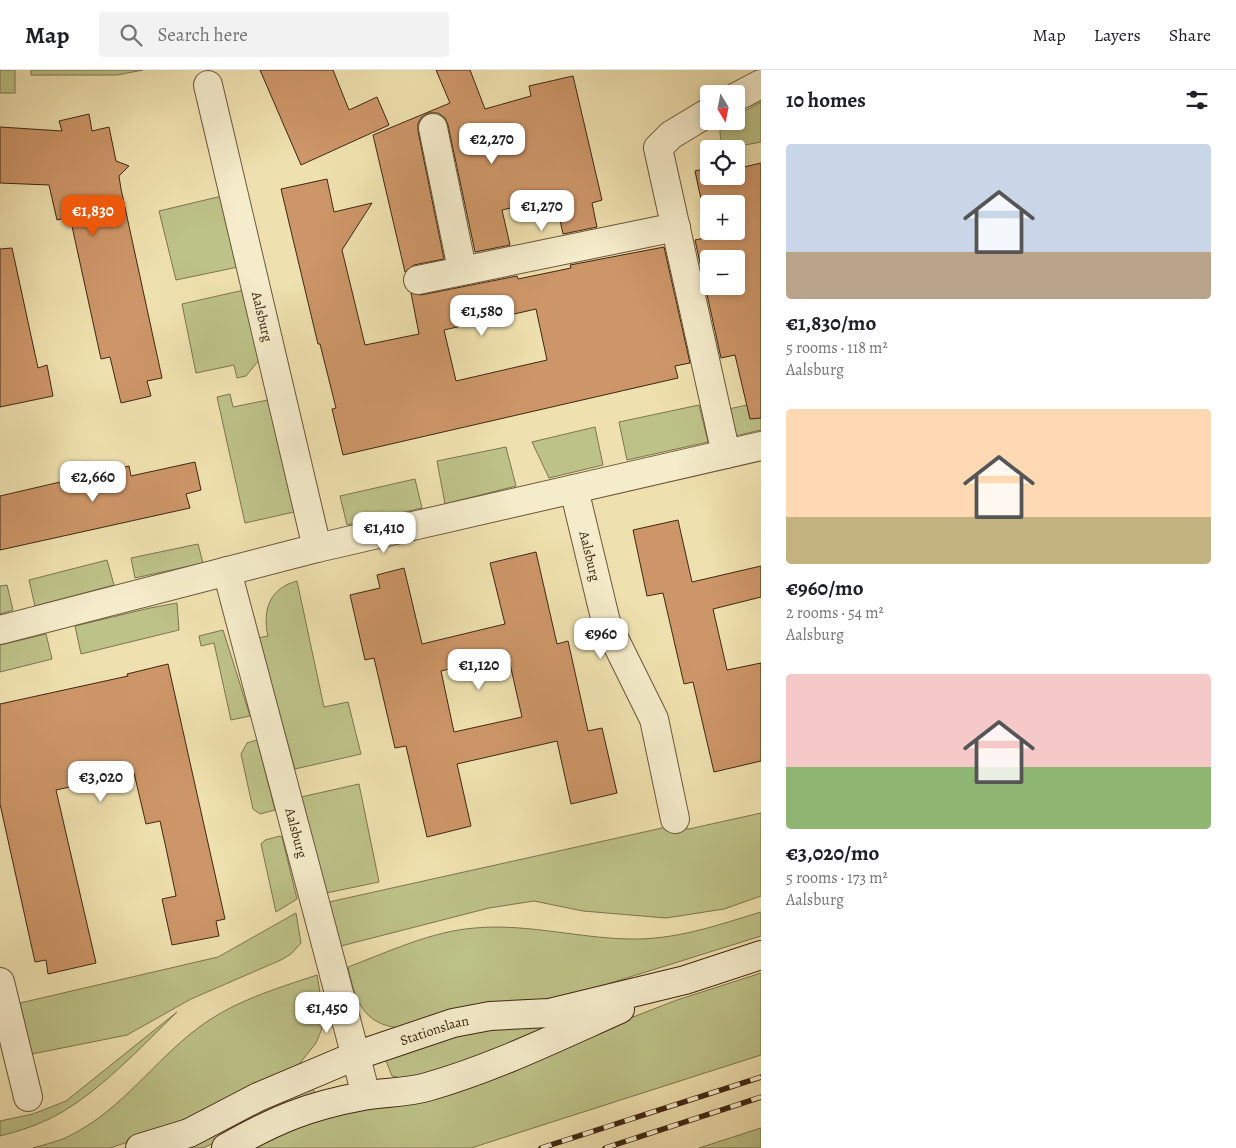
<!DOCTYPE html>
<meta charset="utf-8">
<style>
:root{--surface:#fff;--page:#f2f2f2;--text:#202124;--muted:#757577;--line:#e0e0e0;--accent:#ea580c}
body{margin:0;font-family:Alegreya,serif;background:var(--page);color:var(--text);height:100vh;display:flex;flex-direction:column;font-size:19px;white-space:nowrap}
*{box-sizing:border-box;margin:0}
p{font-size:16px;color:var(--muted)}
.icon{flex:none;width:28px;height:28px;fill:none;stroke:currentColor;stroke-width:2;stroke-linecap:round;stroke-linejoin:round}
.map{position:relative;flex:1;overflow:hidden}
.panel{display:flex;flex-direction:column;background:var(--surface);width:475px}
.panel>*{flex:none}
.needle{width:32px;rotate:170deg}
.controls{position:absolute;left:700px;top:15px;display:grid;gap:10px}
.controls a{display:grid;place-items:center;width:45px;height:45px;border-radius:5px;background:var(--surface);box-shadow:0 2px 8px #0003;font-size:25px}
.price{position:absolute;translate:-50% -42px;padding:0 11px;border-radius:10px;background:#fff;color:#222;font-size:16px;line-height:32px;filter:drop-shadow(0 1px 2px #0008)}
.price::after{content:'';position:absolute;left:50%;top:30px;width:15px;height:11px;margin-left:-8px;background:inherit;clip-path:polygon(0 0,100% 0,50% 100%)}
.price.active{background:var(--accent);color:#fff}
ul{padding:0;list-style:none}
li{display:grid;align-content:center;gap:10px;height:265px;padding:0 25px}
li span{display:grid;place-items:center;height:155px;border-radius:5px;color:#555}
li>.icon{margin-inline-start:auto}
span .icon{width:90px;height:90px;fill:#fffc;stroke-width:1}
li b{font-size:21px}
h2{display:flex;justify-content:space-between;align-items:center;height:60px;padding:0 25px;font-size:21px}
header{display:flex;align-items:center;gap:30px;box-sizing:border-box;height:70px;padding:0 25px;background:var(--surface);border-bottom:1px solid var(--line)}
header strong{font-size:24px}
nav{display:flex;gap:28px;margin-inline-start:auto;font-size:18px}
.search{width:350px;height:45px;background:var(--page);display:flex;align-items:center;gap:12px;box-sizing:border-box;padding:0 18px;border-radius:5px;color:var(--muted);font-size:19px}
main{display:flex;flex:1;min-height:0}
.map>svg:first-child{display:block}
</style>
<header>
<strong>Map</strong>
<div class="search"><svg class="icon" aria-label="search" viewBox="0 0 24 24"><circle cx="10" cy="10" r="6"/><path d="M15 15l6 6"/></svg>Search here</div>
<nav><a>Map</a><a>Layers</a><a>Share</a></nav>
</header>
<main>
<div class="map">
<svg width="761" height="1078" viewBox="0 0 761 1078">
<rect width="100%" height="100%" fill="#efe1af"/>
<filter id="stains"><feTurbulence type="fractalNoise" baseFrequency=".004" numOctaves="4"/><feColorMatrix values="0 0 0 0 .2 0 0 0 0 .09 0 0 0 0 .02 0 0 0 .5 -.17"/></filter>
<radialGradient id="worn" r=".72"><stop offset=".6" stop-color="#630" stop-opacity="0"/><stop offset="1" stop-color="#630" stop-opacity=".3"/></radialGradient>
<!-- green -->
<g fill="#bdc288" stroke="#7e744e">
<rect x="0" y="0" width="15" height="23"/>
<polygon points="31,0 143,0 117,5 31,5"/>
<path d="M761,32V72L724,79C719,64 715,51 736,51V46Z"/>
<polygon points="222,126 238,197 176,210 159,141"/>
<polygon points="244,220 259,290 246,306 237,308 234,295 196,303 182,234"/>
<polygon points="230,324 233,337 268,330 294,442 245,453 217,327"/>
<polygon points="761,332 761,360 731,367 724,340"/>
<polygon points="699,335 708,372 627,390 619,352"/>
<polygon points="595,357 603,395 549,408 532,372"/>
<polygon points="506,377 516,416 445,434 437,391"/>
<polygon points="415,409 422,438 347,455 340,426"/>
<polygon points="198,474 203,493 135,508 131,488"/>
<polygon points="107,490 114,515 35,536 29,510"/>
<path d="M297,511L324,637L348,632L361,684L295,699L258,568L268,566C262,540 270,518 297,511Z"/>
<polygon points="7,515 13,540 0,544 0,516"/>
<polygon points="177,533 179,560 81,584 75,556 150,538"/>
<polygon points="223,560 250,646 231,650 214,573 201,576 199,566"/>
<polygon points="46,564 52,589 0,602 0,575"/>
<polygon points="257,670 275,740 260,744 253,739 241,684 247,673"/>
<polygon points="359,714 379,812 326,823 301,727"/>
<polygon points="761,743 761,826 724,839 666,848 583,841 534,831 489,838 341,876 329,832 671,756 689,759"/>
<polygon points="280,766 282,767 297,829 276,842 261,774 265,770"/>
<path d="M761,842V866L569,926L401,958C362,955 355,929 348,897C388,882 432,861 475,858C530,853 584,870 639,869C682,868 721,854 761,842Z"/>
<polygon points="296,843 301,873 291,884 281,890 191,929 127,965 32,984 20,933 218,887"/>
<polygon points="761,903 761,985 471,1078 241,1078 266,1064 558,976 677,930"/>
<path d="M317,905L324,946L321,961L316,973L296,998L172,1057L110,1078H33C46,1074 61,1071 73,1064C123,1038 154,991 198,958C234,931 275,919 317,905Z"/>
<path d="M177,942C141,977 93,1029 47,1050C32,1057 16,1062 0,1066V1051L33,1044L66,1031Z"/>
<polygon points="575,944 495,985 409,1010 392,1006 385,988 450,962"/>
<polygon points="311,1014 316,1026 203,1078 164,1078"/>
<polygon points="761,1058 761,1078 699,1078"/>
</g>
<!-- building -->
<g fill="#cd9668" stroke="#3e2713" fill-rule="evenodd">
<polygon points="260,0 333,0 349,40 377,27 389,55 301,95"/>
<polygon points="436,0 470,0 485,39 531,26 529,16 573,6 602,130 592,133 597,157 563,164 555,128 502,140 510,175 475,182 448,55 445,48 438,43 429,43 422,47 418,53 418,61 444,189 414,195 405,202 373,65 450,33"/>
<polygon points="89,44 92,61 109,57 116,91 129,96 119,106 121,119 162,308 147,311 151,326 121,333 110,287 101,289 70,147 57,150 49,115 0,113 0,57 62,61 59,51"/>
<path d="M743,91L744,97L761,93V348L750,349L735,285L721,288L695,170L709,167L695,101L709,98V106H736V92ZM709,134H736V161H709ZM709,189H736V216H709Z"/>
<path d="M327,109L334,142L372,133L342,180L365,275L419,264L411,223L421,225L517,206L518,209L571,198L570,195L664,177L690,293L675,296L678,308L343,385L332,339L336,338L320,274H318L281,119ZM536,239L547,290L456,311L444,260Z"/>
<polygon points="12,178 38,298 47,295 53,326 0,337 0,179"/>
<polygon points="195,392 201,420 186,424 190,438 0,480 0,426 129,396 131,406"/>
<polygon points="678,450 692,512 761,496 761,527 713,539 727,600 761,593 761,691 714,702 693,612 684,614 663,523 647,526 633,460"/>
<path d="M536,482L557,574L568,571L588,661L602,658L617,723L571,734L557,671L457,694L471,756L427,767L406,676L395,678L374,588L365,590L350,525L380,518L377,505L404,498L422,574L505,554L490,493ZM508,585L522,647L454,662L441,601Z"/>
<polygon points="168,594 225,849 216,851 219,866 172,875 162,829 176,826 166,778 160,751 146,754 134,703 56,720 96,893 48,904 46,890 35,892 0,734 0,634 128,606 127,604"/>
</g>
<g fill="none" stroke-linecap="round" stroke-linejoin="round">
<!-- street casing -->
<g stroke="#6a563a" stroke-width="30">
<g id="street">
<path id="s1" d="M208,15L317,478"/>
<polyline points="736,27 761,14"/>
<polyline points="709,42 671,65 658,78 726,384"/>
<polyline points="433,58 462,199"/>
<polyline points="418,210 676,157"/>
<path id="s2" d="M574,419L606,552L654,649L675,749"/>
<path id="s3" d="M227,501L366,1025"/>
<polyline points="0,560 317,478 761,376"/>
<polyline points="0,912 28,1027"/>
</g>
</g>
<!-- secondary casing -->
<g stroke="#3e2713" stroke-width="30">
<g id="secondary">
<path id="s4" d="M140,1078L189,1063L258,1027L355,986L453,953L490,946L549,943L685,910L761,885"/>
<path d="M226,1078C275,1050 308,1036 363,1026C384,1022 407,1023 427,1017C494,998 557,967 620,939"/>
</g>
</g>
<!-- street -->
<use href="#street" stroke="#f5eccb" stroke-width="28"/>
<!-- secondary -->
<use href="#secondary" stroke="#f5eccb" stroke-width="28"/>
<!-- rail casing -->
<g stroke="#3e2713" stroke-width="5.5">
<g id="rail">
<polyline points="541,1078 761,1007"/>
<polyline points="605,1078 761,1027"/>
</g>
</g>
<!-- rail -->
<use href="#rail" stroke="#f5eccb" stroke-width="4" stroke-dasharray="11" stroke-linecap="butt"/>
</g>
<g text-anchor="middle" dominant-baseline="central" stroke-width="4" stroke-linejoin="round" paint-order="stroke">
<!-- street labels -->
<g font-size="14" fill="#3e2713" stroke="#f5eccb">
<text stroke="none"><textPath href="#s1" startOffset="238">Aalsburg</textPath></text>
<text stroke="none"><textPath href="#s2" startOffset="69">Aalsburg</textPath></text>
<text stroke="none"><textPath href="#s3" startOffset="271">Aalsburg</textPath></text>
<text stroke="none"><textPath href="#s4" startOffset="318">Stationslaan</textPath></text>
</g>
</g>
<rect width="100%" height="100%" filter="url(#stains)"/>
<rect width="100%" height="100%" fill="url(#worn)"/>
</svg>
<div class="controls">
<a><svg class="needle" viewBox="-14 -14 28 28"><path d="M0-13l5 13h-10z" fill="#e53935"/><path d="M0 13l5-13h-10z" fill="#757577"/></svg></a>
<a><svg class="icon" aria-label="locate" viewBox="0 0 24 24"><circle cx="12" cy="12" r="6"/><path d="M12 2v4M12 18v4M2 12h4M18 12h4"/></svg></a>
<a>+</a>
<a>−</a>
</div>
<b class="price" style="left:492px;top:95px">€2,270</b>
<b class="price" style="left:542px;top:162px">€1,270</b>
<b class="price active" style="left:93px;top:167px">€1,830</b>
<b class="price" style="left:482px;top:267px">€1,580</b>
<b class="price" style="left:93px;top:433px">€2,660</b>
<b class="price" style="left:384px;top:484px">€1,410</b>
<b class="price" style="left:601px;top:590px">€960</b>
<b class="price" style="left:479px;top:621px">€1,120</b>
<b class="price" style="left:101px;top:733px">€3,020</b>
<b class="price" style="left:327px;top:964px">€1,450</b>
</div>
<section class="panel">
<h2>10 homes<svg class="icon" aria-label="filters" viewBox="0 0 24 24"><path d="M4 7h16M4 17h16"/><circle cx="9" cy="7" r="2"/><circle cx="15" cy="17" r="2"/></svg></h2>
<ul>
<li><span style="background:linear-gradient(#c9d6e8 70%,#b9a48a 0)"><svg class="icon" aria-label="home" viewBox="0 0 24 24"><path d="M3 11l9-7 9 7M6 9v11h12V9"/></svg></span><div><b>€1,830/mo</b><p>5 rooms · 118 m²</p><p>Aalsburg</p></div></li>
<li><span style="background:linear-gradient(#ffd9b3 70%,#c2b280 0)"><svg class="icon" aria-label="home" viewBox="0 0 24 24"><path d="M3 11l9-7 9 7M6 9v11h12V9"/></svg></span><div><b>€960/mo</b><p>2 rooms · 54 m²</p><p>Aalsburg</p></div></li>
<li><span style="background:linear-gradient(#f6c9c9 60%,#8fb573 0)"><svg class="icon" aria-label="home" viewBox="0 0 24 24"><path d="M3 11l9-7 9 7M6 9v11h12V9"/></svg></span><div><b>€3,020/mo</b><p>5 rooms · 173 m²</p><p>Aalsburg</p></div></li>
</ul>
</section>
</main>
